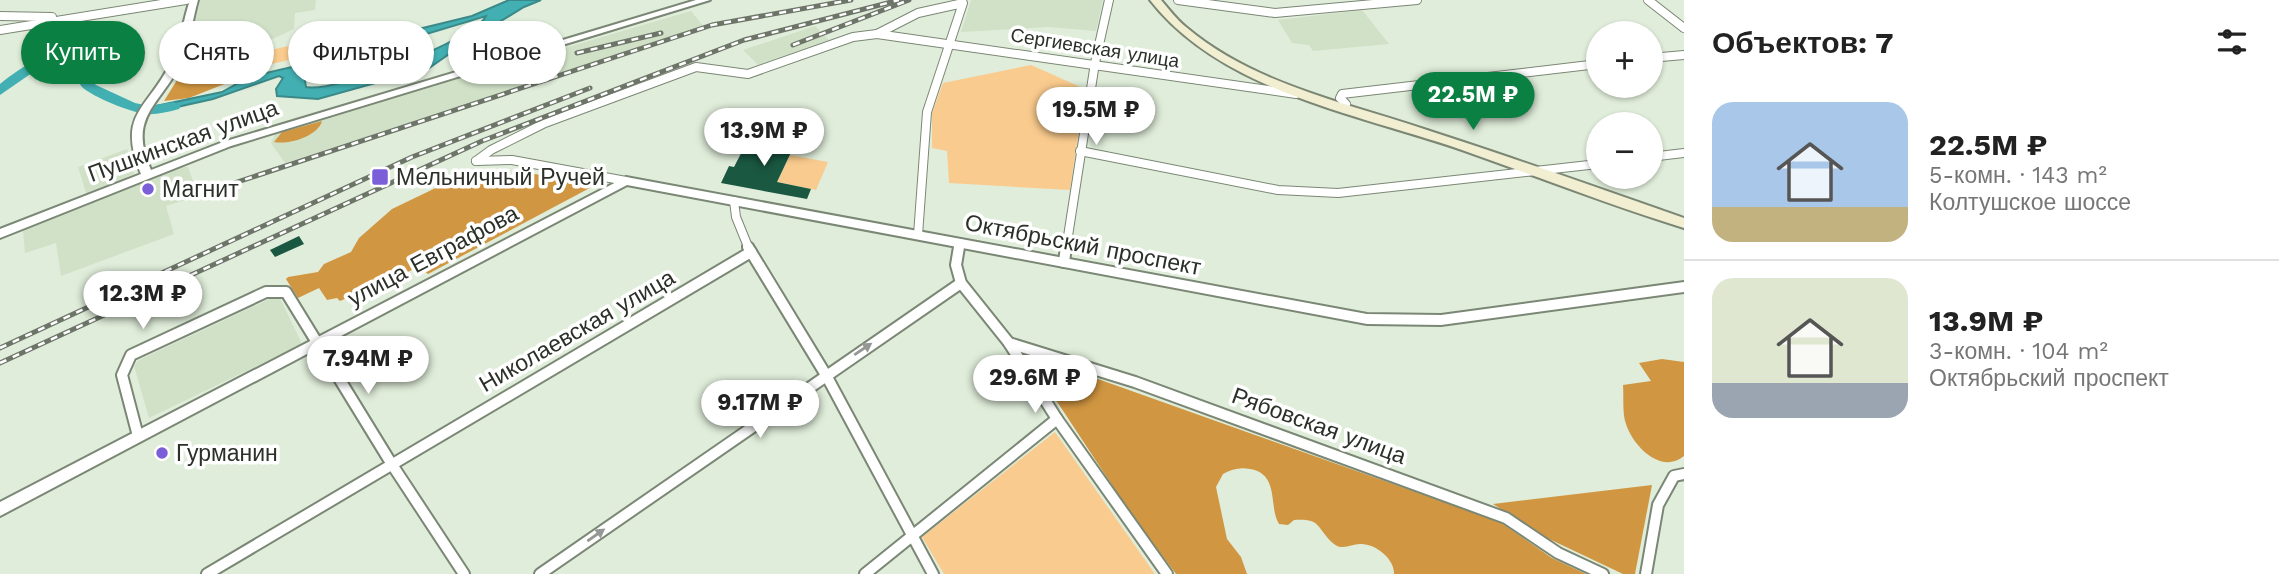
<!DOCTYPE html>
<html lang="ru">
<meta charset="utf-8">
<style>
:root{--surface:#fff;--page:#f2f2f2;--text:#222;--muted:#767676;--line:#e0e0e0;--accent:#0b8043}
body{margin:0;font-family:"Work Sans",sans-serif;background:var(--page);color:var(--text);height:100vh;display:flex;flex-direction:column;font-size:26px;white-space:nowrap}
*{box-sizing:border-box;margin:0}
p{font-size:23px;color:var(--muted)}
.icon{flex:none;width:38px;height:38px;fill:none;stroke:currentColor;stroke-width:2;stroke-linecap:round;stroke-linejoin:round}
.map{position:relative;flex:1;overflow:hidden}
.drawer{display:flex;flex-direction:column;background:var(--surface);width:595px}
.drawer>*{flex:none}
.hud{position:absolute;left:21px;top:21px;width:665px;height:63px;display:flex;gap:14px}
.fabs{position:absolute;left:1586px;top:21px;display:grid;gap:14px}
.fabs a{display:grid;place-items:center;width:77px;height:77px;border-radius:50%;background:var(--surface);box-shadow:0 2px 5px #0004;font-size:35px}
.price{position:absolute;translate:-50% -60px;padding:0 16px;border-radius:24px;background:#fff;color:#222;font-size:23px;line-height:46px;filter:drop-shadow(0 2px 4px #0008)}
.price::after{content:'';position:absolute;left:50%;top:42px;width:21px;height:16px;margin-left:-10px;background:inherit;clip-path:polygon(0 0,100% 0,50% 100%)}
.price.on{background:var(--accent);color:#fff}
ul{padding:0;list-style:none}
li{display:flex;align-items:center;gap:21px;height:175px;padding:0 28px}
li+li{border-top:2px solid var(--line)}
li span{display:grid;place-items:center;flex:none;width:196px;height:140px;border-radius:21px;color:#555}
li>.icon{margin-inline-start:auto}
span .icon{width:84px;height:84px;fill:#fffc;stroke-width:1}
li b{font-size:30px}
h2{display:flex;justify-content:space-between;align-items:center;height:84px;padding:0 28px;font-size:30px}
.pill{padding:0 24px;border-radius:32px;background:var(--surface);box-shadow:0 2px 5px #0004;font-size:24px;line-height:63px}
.pill.on{background:var(--accent);color:#fff}
main{display:flex;flex:1;min-height:0}
.map>svg:first-child{display:block}
</style>
<main>
<div class="map">
<svg width="1684" height="574" viewBox="0 0 1684 574">
<rect width="100%" height="100%" fill="#e0edda"/>
<!-- built -->
<g fill="#d0e1c7">
<polygon points="200,0 316,0 315,10 295,13 294,29 268,41 187,55"/>
<polygon points="971,0 1103,0 1096,31 1048,27 961,32"/>
<polygon points="1362,10 1389,44 1313,51 1309,45 1292,43 1278,20"/>
<polygon points="691,11 704,27 285,163 271,143 276,132 514,61 522,74 546,66 541,58 544,54"/>
<polygon points="815,26 829,40 758,65 743,50"/>
<polygon points="127,149 134,174 87,196 78,167"/>
<polygon points="176,167 188,167 198,196 166,206 174,234 61,276 56,243 25,253 23,229"/>
<polygon points="276,296 279,296 302,344 149,418 134,366 139,360"/>
</g>
<!-- green -->
<g fill="#facb8e">
<polygon points="301,43 302,57 250,69 250,55"/>
<polygon points="1031,65 1085,89 1070,190 949,183 947,151 932,148 932,113 943,83"/>
<polygon points="790,155 828,162 816,190 777,182"/>
<polygon points="1055,432 1155,574 944,574 922,537"/>
</g>
<!-- forest -->
<g fill="#d19641">
<polygon points="214,76 218,79 237,79 189,98 164,101 177,80"/>
<path d="M322,121C318,136 289,145 274,142L282,132Z"/>
<polygon points="475,169 481,169 481,178 490,184 503,182 507,177 534,174 601,182 428,274 419,267 340,301 337,298 327,300 319,288 298,298 286,279 288,277 318,272 324,264 351,252 359,238 392,209"/>
<path d="M1025,353L1500,522L1552,558L1586,574H1394C1395,559 1375,543 1360,544C1351,544 1343,551 1334,544C1316,529 1323,518 1294,520L1288,525L1279,524C1268,506 1280,474 1250,469C1240,467 1232,469 1223,474L1216,487L1227,539L1241,557L1247,574H1176L1133,517Z"/>
<path d="M1662,359L1684,362V456C1661,475 1633,446 1626,424C1622,413 1624,397 1623,385L1651,381L1639,363Z"/>
<polygon points="1652,485 1635,574 1623,574 1547,538 1493,504"/>
</g>
<!-- water -->
<path fill="#42b0b2" stroke="#3b8a89" stroke-width="2" fill-rule="evenodd" d="M509,0H541L524,7L496,24L485,37L455,50L429,68L318,99L277,96L276,89L283,78L279,76L213,99L150,113L156,106L222,92L249,77L305,64L394,35L472,16ZM486,16C474,41 335,93 306,87L304,75L310,69Z"/>
<g fill="none" stroke-linecap="round" stroke-linejoin="round">
<!-- river -->
<path fill="#42b0b2" fill-rule="evenodd" d="M81,48L85,49L90,58L84,67L89,78L96,85L135,103L149,106L174,102L181,106L179,109C168,112 156,115 145,114C130,112 93,97 82,87C77,81 74,74 72,67L77,56L60,58L42,66L0,95V84C25,64 48,50 81,48Z"/>
</g>
<!-- building -->
<g fill="#1a5842">
<polygon points="750,136 795,144 777,182 811,189 807,199 721,183 729,166 734,167"/>
<polygon points="299,236 304,244 275,257 270,250"/>
</g>
<g fill="none" stroke-linecap="round" stroke-linejoin="round">
<!-- minor-far1 casing -->
<g stroke="#7b8775" stroke-width="10">
<g id="minor-far1">
<polyline points="1178,0 1275,13 1417,0"/>
<polyline points="1648,0 1684,28"/>
<polyline points="0,16 52,17"/>
<polyline points="0,30 186,0"/>
<polyline points="877,34 1296,94"/>
<polyline points="1650,58 1684,55"/>
<polyline points="1346,104 1340,98 1342,94 1598,64"/>
<polyline points="1080,151 1278,190 1338,193 1598,164"/>
<polyline points="1650,157 1684,153"/>
<polyline points="476,161 491,150 545,123 696,67 748,74 853,37 877,34 918,13 963,3 927,112 918,235"/>
<polyline points="476,161 512,160 626,181"/>
<polyline points="734,201 736,217 749,249"/>
<polyline points="959,249 960,243"/>
<polyline points="1066,249 1095,63 1109,0"/>
</g>
</g>
<!-- minor casing -->
<g stroke="#7b8775" stroke-width="14">
<g id="minor">
<polyline points="748,247 826,375 933,574"/>
<polyline points="959,247 956,265 961,283 1009,343 1057,419 1167,574"/>
<polyline points="1064,262 1066,247"/>
<polyline points="1009,343 1135,382 1506,518 1558,553 1603,574"/>
<polyline points="138,436 122,375 131,355 266,292 286,292 391,463 464,574"/>
<polyline points="207,574 751,252"/>
<polyline points="540,574 961,283"/>
<polyline points="865,574 1057,419"/>
<polyline points="1646,574 1658,505 1674,476 1684,474"/>
</g>
</g>
<!-- tertiary casing -->
<g stroke="#7b8775" stroke-width="4">
<g id="tertiary">
<path d="M190,0H198C192,21 190,43 181,63C160,106 127,116 151,170L223,142L696,0H710L231,146L0,238V229L141,174C116,113 148,110 171,62C181,43 183,20 190,0Z"/>
<polygon points="626,177 1367,314 1441,315 1684,282 1684,292 1441,325 1367,324 627,185 0,516 0,502"/>
</g>
</g>
<!-- secondary casing -->
<g stroke="#7b8775" stroke-width="4">
<path id="secondary" d="M1150,0H1161C1169,9 1176,19 1186,27C1256,86 1349,103 1433,132C1517,159 1601,189 1684,218V228C1609,205 1536,176 1462,150C1357,114 1221,91 1150,0Z"/>
</g>
<!-- minor-far1 -->
<use href="#minor-far1" stroke="#fff" stroke-width="8"/>
<!-- minor -->
<use href="#minor" stroke="#fff" stroke-width="10"/>
<!-- tertiary -->
<use href="#tertiary" fill="#fff" fill-rule="evenodd"/>
<!-- secondary -->
<use href="#secondary" fill="#f1eed1" fill-rule="evenodd"/>
<!-- rail casing -->
<g stroke="#6d7569" stroke-width="5">
<g id="rail">
<polyline points="793,45 909,0"/>
<polyline points="577,53 661,33"/>
<polyline points="192,197 712,25 851,0"/>
<polyline points="0,348 412,157 590,88"/>
<polyline points="0,363 482,141 744,40 899,0"/>
</g>
</g>
<!-- rail -->
<use href="#rail" stroke="#fff" stroke-width="2.5" stroke-dasharray="7" stroke-linecap="butt"/>
</g>
<!-- one-way arrows -->
<defs><path id="oneway-solid" d="M-6-.8H1V-3.2L6.5 0L1 3.2V.8H-6Z" transform="scale(1.75)"/></defs>
<g fill="#959894">
<use href="#oneway-solid" transform="translate(863 349) rotate(-34)"/>
<use href="#oneway-solid" transform="translate(596 535) rotate(-35)"/>
</g>
<!-- markers -->
<g fill="#7a5fd9" stroke="#fff" stroke-width="2.5">
<rect x="371" y="168" width="18" height="18" rx="3.5"/>
<circle cx="148" cy="189" r="7"/>
<circle cx="162" cy="453" r="7"/>
</g>
<g text-anchor="middle" dominant-baseline="central" stroke-width="7" stroke-linejoin="round" paint-order="stroke">
<!-- far-street labels -->
<g font-size="19" fill="#2b3028" stroke="#fff">
<text transform="translate(1095 48) rotate(9)">Сергиевская улица</text>
</g>
<!-- street labels -->
<g font-size="23" fill="#2b3028" stroke="#fff">
<text transform="translate(183 141) rotate(-20)">Пушкинская улица</text>
<text transform="translate(1083 245) rotate(11)">Октябрьский проспект</text>
<text transform="translate(433 256) rotate(-28)">улица Евграфова</text>
<text transform="translate(577 331) rotate(-30)">Николаевская улица</text>
<text transform="translate(1319 426) rotate(20)">Рябовская улица</text>
</g>
<!-- poi labels -->
<g font-size="23" fill="#2b3028" stroke="#fff" text-anchor="start">
<text x="396" y="177">Мельничный Ручей</text>
<text x="162" y="189">Магнит</text>
<text x="176" y="453">Гурманин</text>
</g>
</g>
</svg>
<div class="fabs">
<a>+</a>
<a>−</a>
</div>
<b class="price on" style="left:1473px;top:132px">22.5M ₽</b>
<b class="price" style="left:1096px;top:147px">19.5M ₽</b>
<b class="price" style="left:764px;top:168px">13.9M ₽</b>
<b class="price" style="left:143px;top:331px">12.3M ₽</b>
<b class="price" style="left:368px;top:396px">7.94M ₽</b>
<b class="price" style="left:1035px;top:415px">29.6M ₽</b>
<b class="price" style="left:760px;top:440px">9.17M ₽</b>
<div class="hud">
<a class="pill on">Купить</a>
<a class="pill">Снять</a>
<a class="pill">Фильтры</a>
<a class="pill">Новое</a>
</div>
</div>
<section class="drawer">
<h2>Объектов: 7<svg class="icon" aria-label="filters" viewBox="0 0 24 24"><path d="M4 7h16M4 17h16"/><circle cx="9" cy="7" r="2"/><circle cx="15" cy="17" r="2"/></svg></h2>
<ul>
<li><span style="background:linear-gradient(#a9c7e8 75%,#c2b280 0)"><svg class="icon" aria-label="home" viewBox="0 0 24 24"><path d="M3 11l9-7 9 7M6 9v11h12V9"/></svg></span><div><b>22.5M ₽</b><p>5-комн. · 143 m²</p><p>Колтушское шоссе</p></div></li>
<li><span style="background:linear-gradient(#dfe7d0 75%,#9aa5b1 0)"><svg class="icon" aria-label="home" viewBox="0 0 24 24"><path d="M3 11l9-7 9 7M6 9v11h12V9"/></svg></span><div><b>13.9M ₽</b><p>3-комн. · 104 m²</p><p>Октябрьский проспект</p></div></li>
</ul>
</section>
</main>
